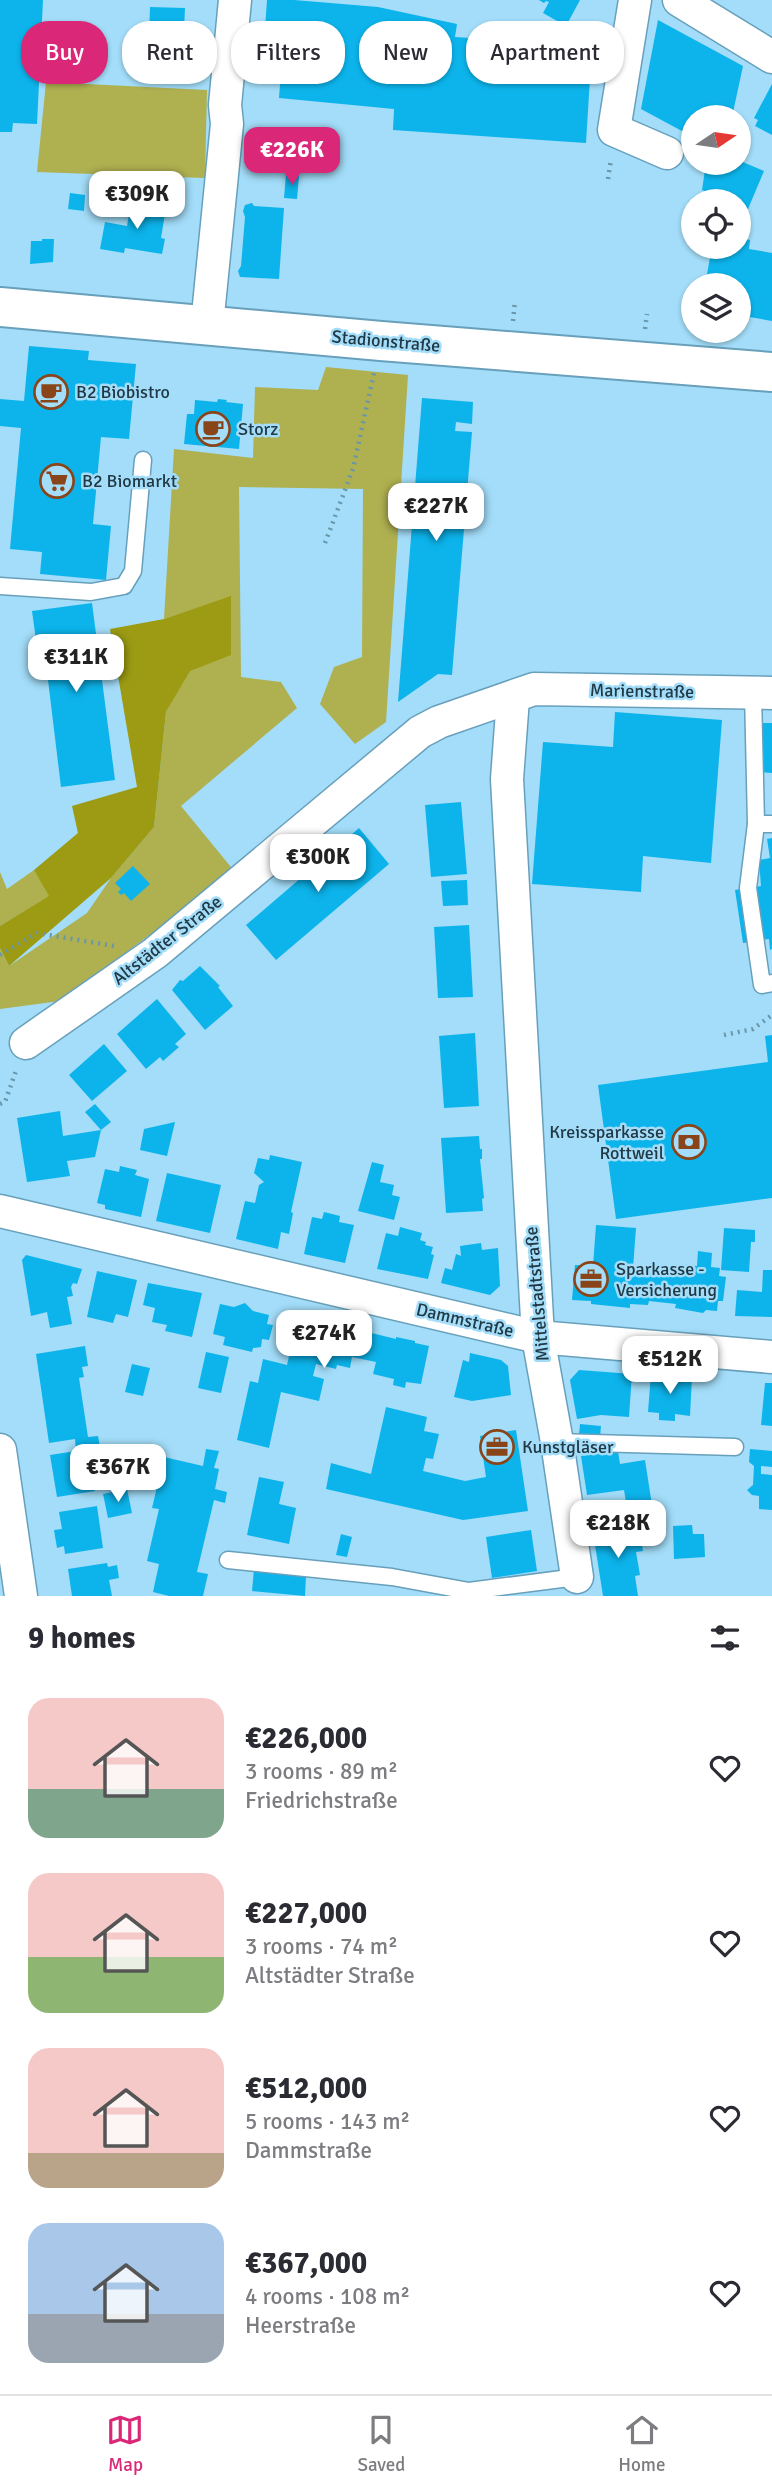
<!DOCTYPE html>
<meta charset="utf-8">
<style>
:root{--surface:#fff;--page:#f2f2f3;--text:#2b2b33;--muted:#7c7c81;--line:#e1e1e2;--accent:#db2777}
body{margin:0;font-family:Signika,sans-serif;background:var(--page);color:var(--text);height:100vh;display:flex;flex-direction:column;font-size:26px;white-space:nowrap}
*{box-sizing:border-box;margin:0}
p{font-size:23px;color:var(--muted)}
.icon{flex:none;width:38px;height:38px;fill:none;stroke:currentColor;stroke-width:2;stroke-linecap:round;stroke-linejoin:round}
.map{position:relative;height:1596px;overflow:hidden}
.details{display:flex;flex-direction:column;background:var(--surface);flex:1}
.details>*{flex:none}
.hud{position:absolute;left:21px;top:21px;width:732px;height:63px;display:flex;gap:14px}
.needle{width:46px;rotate:77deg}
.tools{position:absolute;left:681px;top:105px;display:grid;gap:14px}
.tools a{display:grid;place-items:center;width:70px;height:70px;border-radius:50%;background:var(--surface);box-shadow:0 2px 5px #0004;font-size:35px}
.price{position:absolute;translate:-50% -60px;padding:0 16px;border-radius:14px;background:#fff;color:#222;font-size:23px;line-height:46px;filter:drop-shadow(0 2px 4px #0008)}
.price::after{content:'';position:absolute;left:50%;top:42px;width:21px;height:16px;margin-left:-10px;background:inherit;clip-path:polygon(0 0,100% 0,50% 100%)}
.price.selected{background:var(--accent);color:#fff}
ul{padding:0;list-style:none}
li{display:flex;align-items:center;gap:21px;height:175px;padding:0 28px}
li span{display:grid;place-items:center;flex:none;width:196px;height:140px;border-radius:21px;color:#555}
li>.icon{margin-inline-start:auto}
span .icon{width:84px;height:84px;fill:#fffc;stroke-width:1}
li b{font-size:30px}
h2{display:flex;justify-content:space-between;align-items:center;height:84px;padding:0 28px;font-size:30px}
.tag{padding:0 24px;border-radius:28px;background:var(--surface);box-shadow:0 2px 5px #0004;font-size:24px;line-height:63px}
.tag.selected{background:var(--accent);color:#fff}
.dock{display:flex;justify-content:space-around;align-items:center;height:98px;border-top:2px solid var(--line);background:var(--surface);font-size:19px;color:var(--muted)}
.dock a{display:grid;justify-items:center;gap:4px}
.dock .selected{color:var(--accent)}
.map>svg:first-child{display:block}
</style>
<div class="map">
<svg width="772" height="1596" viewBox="0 0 772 1596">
<rect width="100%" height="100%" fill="#a3ddf9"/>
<!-- green -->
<g fill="#afb050">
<polygon points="46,82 207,90 205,178 37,172"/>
<polygon points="326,367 408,375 386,722 355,744 320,704 334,667 362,657 363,489 239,487 241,677 281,682 297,708 181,806 235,872 60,1001 0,1009 0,948 9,966 87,913 111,878 154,827 166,712 231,597 164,619 174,449 253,458 255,387 318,390"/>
<polygon points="34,870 50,896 0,926 0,872 7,889"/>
</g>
<!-- forest -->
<polygon fill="#9c9b13" points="231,596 231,655 190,671 166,712 154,827 111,878 9,966 0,948 0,926 49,896 34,870 78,833 72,806 137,787 110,629 164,619"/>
<!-- building -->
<g fill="#0cb4eb">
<polygon points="0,0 43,0 37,124 13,123 12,132 0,132"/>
<polygon points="267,0 294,0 378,7 457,24 455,37 592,46 586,143 393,130 394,109 279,98 283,44 264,43"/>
<polygon points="539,0 580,0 566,26 543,13 549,2 546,1 544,3"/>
<polygon points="150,7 185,8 183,53 142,51 142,37 149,37"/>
<polygon points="658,20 743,66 732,117 693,117 693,137 641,109"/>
<polygon points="772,84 772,135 755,126 758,120 754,118"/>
<polygon points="738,160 764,171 748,209 738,205 738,201 729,201 702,190 706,163 726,171 730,163 738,163"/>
<polygon points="286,175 299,176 297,199 284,198"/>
<polygon points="70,193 85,195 84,211 68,209"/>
<polygon points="131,202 166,208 161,238 165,239 162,254 125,248 124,253 100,249 105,222 127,226"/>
<polygon points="252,203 254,206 284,208 279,279 240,277 238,271 241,266 245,217 243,211 245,205"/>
<polygon points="738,238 750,240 749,249 772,253 772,321 738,315 738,285 705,285 712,247 738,247"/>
<polygon points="42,239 54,239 53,262 30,264 31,241 42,241"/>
<polygon points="29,346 89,351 88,360 136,364 129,439 101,437 93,524 111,526 106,580 40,574 42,552 10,549 21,428 0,426 0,399 24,401"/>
<polygon points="422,398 473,402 472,424 456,422 455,431 472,432 452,675 438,674 398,702"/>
<polygon points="218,399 227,400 226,402 243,404 239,449 184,444 187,414 194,414 195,400 217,402"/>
<polygon points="92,603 115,780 61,787 43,639 36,640 32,611"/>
<polygon points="615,712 722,720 711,863 643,856 641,892 532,884 543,742 613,747"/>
<polygon points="763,723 772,723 772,773 760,772"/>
<polygon points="461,802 467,874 431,877 425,805"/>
<polygon points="359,828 389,864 276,960 246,925"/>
<polygon points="772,838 772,949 770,950 769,939 743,943 735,890 761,886 759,860 770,858 767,839"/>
<polygon points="133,866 150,884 131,901 124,893 121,895 118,892 121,889 115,883"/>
<polygon points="467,880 468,905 443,906 441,881"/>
<polygon points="469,925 473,997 438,998 434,927"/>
<polygon points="200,966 220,986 218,987 233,1006 205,1030 172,990 180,980 183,981"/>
<polygon points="157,999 186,1034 175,1044 179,1047 163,1061 160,1057 146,1069 117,1034"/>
<polygon points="475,1033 479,1106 444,1108 439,1036"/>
<polygon points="772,1035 772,1198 616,1219 598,1085 768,1062 765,1036"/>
<polygon points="104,1044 127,1071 92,1101 69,1075"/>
<polygon points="95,1104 111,1122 101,1130 85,1112"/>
<polygon points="60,1111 63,1136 101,1130 95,1157 67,1161 70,1176 27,1182 17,1118"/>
<polygon points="175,1122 167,1156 140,1150 144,1129"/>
<polygon points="479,1136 480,1149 482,1149 482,1159 480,1159 484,1198 482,1199 483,1211 446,1213 441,1138"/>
<polygon points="270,1155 302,1162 291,1212 293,1213 289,1234 281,1232 278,1249 236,1239 245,1201 255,1203 259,1185 264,1182 254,1173 258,1158 269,1160"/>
<polygon points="372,1162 384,1165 380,1182 394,1185 392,1195 400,1197 394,1220 358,1211"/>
<polygon points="120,1166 137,1170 135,1175 149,1179 141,1217 105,1209 105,1205 97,1203 105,1169 119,1172"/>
<polygon points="167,1173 221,1185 210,1233 156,1221"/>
<polygon points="324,1212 340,1216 339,1222 354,1225 345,1263 304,1254 312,1217 322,1219"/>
<polygon points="596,1225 636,1228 633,1268 664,1271 664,1275 676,1276 679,1264 697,1266 698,1251 712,1253 711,1267 720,1268 719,1276 726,1277 723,1301 718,1301 717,1311 706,1310 703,1313 675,1308 676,1304 649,1301 648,1305 630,1304 630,1308 591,1304 591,1301 572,1300 575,1265 593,1266"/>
<polygon points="400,1227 422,1233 420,1240 426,1242 425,1245 433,1247 431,1254 434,1255 428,1279 377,1269 386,1233 398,1236"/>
<polygon points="724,1228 755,1230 755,1242 751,1242 749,1272 721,1270"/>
<polygon points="481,1243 482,1250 498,1248 500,1286 490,1295 441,1283 445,1268 452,1270 456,1254 461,1256 460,1246"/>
<polygon points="26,1255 82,1269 77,1284 73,1283 71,1287 73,1296 67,1297 72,1324 50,1328 47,1312 31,1316 22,1260"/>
<polygon points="763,1270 772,1270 772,1317 735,1316 737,1290 762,1292"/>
<polygon points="97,1271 137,1280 128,1317 116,1314 113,1323 87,1317"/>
<polygon points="148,1283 202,1293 192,1337 165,1331 167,1325 152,1322 155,1308 143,1305"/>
<polygon points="245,1303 253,1311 269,1315 267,1324 273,1325 269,1340 262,1339 261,1347 253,1348 252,1352 223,1345 225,1337 213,1334 220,1304 234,1307"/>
<polygon points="298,1315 396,1339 396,1337 415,1341 415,1343 429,1346 421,1384 406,1382 405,1388 393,1385 394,1379 373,1374 376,1362 352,1357 350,1368 337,1365 336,1369 316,1364 313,1376 324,1379 319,1401 281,1392 269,1448 237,1440 250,1381 258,1383 263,1359 287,1365"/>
<polygon points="85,1346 88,1366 82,1367 84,1377 79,1378 88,1437 98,1436 100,1447 89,1449 95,1491 57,1497 50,1455 76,1451 75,1439 49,1443 36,1354"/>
<polygon points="206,1352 229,1357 221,1393 198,1388"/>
<polygon points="470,1353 501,1360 508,1366 511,1395 472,1401 454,1397 463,1360 469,1362"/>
<polygon points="132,1364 150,1368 143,1396 125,1392"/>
<polygon points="579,1370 632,1374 629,1417 601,1415 577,1419 570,1380"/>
<polygon points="651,1374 692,1377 690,1416 675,1414 675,1421 659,1420 659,1413 648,1412"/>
<polygon points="765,1383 772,1383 772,1426 761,1425"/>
<polygon points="386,1407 427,1417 424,1431 439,1434 433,1459 426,1458 423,1471 465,1481 486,1477 480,1436 516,1430 528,1511 463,1520 326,1489 331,1463 371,1474"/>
<polygon points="580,1424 601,1426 600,1437 579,1435"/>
<polygon points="206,1449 219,1451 214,1468 219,1469 215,1489 227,1492 225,1503 214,1500 197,1572 208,1574 203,1596 169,1596 153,1592 159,1564 147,1561 159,1509 152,1508 164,1457 203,1466"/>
<polygon points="750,1449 772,1451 772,1467 761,1466 761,1474 772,1475 772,1510 759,1509 759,1496 752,1495 747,1490 753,1485 754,1466 749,1462"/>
<polygon points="618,1451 620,1464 645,1460 652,1505 626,1502 624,1490 587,1495 581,1456"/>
<polygon points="259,1477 284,1482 279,1504 296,1508 289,1544 247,1535"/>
<polygon points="127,1489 132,1513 108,1518 103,1494"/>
<polygon points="97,1506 103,1548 65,1554 64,1546 57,1548 54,1530 62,1529 59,1512"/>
<polygon points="692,1525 693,1534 704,1534 705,1557 674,1559 673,1526"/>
<polygon points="628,1527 628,1528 639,1527 643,1551 636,1552 640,1575 635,1576 638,1596 603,1596 593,1532"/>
<polygon points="531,1530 537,1571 492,1578 486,1537"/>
<polygon points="341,1534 352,1537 347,1557 336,1555"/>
<polygon points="107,1563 108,1567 117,1565 119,1578 109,1580 112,1596 72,1596 68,1569"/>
<polygon points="254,1569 306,1575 305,1596 252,1591"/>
</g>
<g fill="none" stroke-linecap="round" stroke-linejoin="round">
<!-- lane casing -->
<g stroke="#68a0bb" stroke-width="19">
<g id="lane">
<polyline points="0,586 91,592 124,586 133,571 143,460"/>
<polyline points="753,693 756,824 772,824"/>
<polyline points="756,824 748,888 762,985 772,983"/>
<polyline points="557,1442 735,1447"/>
<polyline points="228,1560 392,1577 469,1591 577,1577"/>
</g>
</g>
<!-- street casing -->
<g stroke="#68a0bb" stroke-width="35">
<g id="street">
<polyline points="635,0 614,130 667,153"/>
<polyline points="679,0 772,57"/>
<polyline points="207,325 227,124 225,105 235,0"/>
<polyline points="513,698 507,779 538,1337 557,1442 577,1577"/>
<polyline points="26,1043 155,953 420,732 439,722 534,689 772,693"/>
<polyline points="0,1211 538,1337 772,1357"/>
<polyline points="0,1450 21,1596"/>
</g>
</g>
<!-- secondary casing -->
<g stroke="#68a0bb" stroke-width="42">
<polyline id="secondary" points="0,307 381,341 772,372"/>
</g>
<!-- path -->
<g stroke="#6a96aa" stroke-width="4.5" stroke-dasharray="2 5" stroke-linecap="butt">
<polyline points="254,138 260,143 274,148"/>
<polyline points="608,179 611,159"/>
<polyline points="513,321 515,301"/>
<polyline points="645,329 647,314"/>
<polyline points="325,543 353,469 374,373"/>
<polyline points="0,955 37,933 114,946"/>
<polyline points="724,1035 753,1029 772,1015"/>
<polyline points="0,1104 5,1102 17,1068"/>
</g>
<!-- lane -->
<use href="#lane" stroke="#fff" stroke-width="16"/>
<!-- street -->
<use href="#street" stroke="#fff" stroke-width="32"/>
<!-- secondary -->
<use href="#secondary" stroke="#fff" stroke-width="38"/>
</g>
<!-- icons -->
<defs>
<g id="cafe-ring" transform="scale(1.75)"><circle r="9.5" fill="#a3ddf9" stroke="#894519" stroke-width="1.5"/><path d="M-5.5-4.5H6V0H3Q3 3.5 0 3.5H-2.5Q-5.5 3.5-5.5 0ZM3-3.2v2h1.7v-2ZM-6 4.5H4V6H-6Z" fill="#894519"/></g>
<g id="supermarket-ring" transform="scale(1.75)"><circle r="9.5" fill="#a3ddf9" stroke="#894519" stroke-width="1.5"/><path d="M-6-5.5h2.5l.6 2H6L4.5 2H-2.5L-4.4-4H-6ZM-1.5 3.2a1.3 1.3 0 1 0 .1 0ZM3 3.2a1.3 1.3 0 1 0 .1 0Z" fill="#894519"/></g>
<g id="bank-ring" transform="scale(1.75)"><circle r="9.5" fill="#a3ddf9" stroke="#894519" stroke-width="1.5"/><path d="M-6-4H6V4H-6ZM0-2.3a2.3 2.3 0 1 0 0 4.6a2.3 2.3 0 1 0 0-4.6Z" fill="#894519"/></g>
<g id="office-ring" transform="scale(1.75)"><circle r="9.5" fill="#a3ddf9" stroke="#894519" stroke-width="1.5"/><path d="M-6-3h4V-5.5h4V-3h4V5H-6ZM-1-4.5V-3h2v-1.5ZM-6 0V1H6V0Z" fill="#894519"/></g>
</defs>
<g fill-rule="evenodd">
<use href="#cafe-ring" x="51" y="392"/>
<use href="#cafe-ring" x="213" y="429"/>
<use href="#supermarket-ring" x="57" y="481"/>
<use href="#bank-ring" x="689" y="1142"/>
<use href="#office-ring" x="591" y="1279"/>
<use href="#office-ring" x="497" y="1447"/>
</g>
<g text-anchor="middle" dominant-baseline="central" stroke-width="5" stroke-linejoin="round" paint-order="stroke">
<!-- street labels -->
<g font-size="18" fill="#213944" stroke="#a3ddf9">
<text transform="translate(386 341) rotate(5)">Stadionstraße</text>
<text transform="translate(642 691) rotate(1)">Marienstraße</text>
<text transform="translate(167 940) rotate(-38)">Altstädter Straße</text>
<text transform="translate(537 1294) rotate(-95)">Mittelstadtstraße</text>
<text transform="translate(465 1320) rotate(13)">Dammstraße</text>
</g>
<!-- poi labels -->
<g font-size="18" fill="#213944" stroke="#a3ddf9" text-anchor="start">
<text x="76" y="392">B2 Biobistro</text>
<text x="238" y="429">Storz</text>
<text x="82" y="481">B2 Biomarkt</text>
<text x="664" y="1132" text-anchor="end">Kreissparkasse<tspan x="664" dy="21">Rottweil</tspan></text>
<text x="616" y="1269">Sparkasse -<tspan x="616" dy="21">Versicherung</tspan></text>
<text x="522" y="1447">Kunstgläser</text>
</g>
</g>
</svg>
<div class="tools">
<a><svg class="needle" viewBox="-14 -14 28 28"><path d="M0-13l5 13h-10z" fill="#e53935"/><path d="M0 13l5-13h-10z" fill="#7c7c81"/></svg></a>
<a><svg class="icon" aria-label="locate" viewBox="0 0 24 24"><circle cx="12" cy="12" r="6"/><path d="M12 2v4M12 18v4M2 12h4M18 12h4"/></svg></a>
<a><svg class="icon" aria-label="layers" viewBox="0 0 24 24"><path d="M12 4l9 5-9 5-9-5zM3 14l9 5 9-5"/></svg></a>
</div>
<b class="price selected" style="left:292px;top:187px">€226K</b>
<b class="price" style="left:137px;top:231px">€309K</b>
<b class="price" style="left:436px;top:543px">€227K</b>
<b class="price" style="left:76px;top:694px">€311K</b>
<b class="price" style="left:318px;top:894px">€300K</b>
<b class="price" style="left:324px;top:1370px">€274K</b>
<b class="price" style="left:670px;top:1396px">€512K</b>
<b class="price" style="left:118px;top:1504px">€367K</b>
<b class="price" style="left:618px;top:1560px">€218K</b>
<div class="hud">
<a class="tag selected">Buy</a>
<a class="tag">Rent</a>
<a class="tag">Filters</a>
<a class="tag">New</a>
<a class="tag">Apartment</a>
</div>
</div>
<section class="details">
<h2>9 homes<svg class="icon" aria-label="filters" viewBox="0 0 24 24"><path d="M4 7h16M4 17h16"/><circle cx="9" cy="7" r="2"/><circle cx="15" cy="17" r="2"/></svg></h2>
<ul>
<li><span style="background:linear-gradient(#f6c9c9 65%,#7fa58c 0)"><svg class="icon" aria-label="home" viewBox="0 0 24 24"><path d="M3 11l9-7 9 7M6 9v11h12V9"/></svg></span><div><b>€226,000</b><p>3 rooms · 89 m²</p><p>Friedrichstraße</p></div><svg class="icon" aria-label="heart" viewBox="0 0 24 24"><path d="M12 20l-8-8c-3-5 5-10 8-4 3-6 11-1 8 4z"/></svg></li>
<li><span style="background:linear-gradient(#f6c9c9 60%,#8fb573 0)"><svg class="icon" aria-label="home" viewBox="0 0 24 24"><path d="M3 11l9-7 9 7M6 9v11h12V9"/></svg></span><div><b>€227,000</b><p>3 rooms · 74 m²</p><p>Altstädter Straße</p></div><svg class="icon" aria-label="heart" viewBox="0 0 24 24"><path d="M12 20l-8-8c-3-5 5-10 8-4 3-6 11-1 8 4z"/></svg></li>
<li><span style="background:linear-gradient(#f6c9c9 75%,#b9a48a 0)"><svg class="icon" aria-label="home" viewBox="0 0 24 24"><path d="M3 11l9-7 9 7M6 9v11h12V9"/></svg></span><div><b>€512,000</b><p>5 rooms · 143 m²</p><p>Dammstraße</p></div><svg class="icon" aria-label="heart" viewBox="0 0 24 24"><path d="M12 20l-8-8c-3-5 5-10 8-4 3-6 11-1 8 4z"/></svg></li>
<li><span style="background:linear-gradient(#a9c7e8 65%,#9aa5b1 0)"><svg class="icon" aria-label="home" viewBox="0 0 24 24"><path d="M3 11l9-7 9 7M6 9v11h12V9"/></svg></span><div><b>€367,000</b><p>4 rooms · 108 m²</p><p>Heerstraße</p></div><svg class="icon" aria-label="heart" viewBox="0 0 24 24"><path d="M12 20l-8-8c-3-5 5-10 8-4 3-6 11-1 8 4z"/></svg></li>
</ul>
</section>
<nav class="dock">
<a class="selected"><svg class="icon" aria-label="map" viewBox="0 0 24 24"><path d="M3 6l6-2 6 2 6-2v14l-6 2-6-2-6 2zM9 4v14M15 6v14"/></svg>Map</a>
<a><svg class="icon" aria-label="saved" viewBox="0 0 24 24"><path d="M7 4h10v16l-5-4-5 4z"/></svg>Saved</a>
<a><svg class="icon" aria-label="home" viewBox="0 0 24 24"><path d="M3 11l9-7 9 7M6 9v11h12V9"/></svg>Home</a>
</nav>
